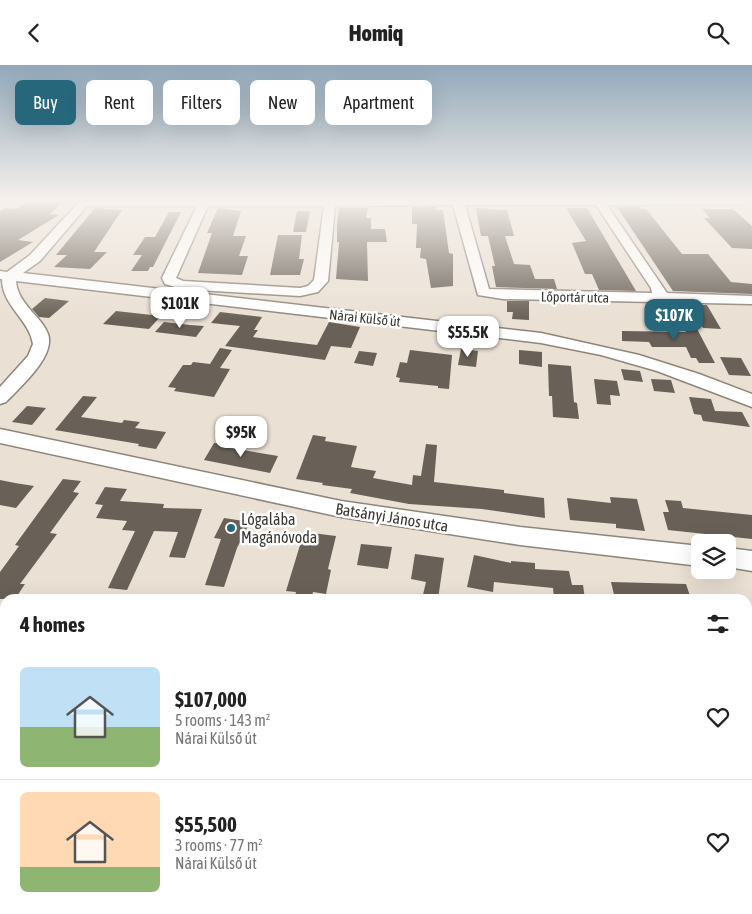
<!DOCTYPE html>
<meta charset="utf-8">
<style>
:root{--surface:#fff;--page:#f2f2f2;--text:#222;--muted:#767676;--line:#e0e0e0;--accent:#27677c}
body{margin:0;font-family:"Asap Condensed",sans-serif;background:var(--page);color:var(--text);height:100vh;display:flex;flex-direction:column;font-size:19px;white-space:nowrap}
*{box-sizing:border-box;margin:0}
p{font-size:16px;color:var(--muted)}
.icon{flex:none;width:28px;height:28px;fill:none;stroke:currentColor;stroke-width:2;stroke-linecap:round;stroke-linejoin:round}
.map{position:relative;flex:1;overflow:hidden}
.drawer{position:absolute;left:0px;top:529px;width:752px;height:321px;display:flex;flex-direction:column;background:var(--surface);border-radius:15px 15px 0 0;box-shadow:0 5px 20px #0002}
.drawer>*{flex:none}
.hud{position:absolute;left:15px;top:15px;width:500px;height:45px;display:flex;gap:10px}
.fabs{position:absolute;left:691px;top:469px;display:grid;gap:10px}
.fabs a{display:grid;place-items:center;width:45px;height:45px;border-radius:8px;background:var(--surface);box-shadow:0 5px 20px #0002;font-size:25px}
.price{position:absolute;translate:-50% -42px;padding:0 11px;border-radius:10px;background:#fff;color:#222;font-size:16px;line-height:32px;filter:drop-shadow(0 1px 2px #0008)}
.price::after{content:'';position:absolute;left:50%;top:30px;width:15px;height:11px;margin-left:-8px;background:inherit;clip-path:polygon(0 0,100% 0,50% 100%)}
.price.on{background:var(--accent);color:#fff}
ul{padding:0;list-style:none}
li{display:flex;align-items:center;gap:15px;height:125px;padding:0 20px}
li+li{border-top:1px solid var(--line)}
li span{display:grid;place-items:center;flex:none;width:140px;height:100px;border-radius:8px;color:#555}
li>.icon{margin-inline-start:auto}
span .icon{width:60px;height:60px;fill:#fffc;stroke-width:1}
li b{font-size:21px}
h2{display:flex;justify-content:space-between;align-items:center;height:60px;padding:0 20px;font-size:21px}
.pill{padding:0 18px;border-radius:8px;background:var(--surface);box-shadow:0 5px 20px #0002;font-size:18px;line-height:45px}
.pill.on{background:var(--accent);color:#fff}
header{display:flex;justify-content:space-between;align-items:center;height:65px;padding:0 20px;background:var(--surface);font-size:22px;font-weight:800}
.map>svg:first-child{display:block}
</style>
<header><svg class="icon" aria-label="back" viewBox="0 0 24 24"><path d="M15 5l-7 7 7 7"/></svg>Homiq<svg class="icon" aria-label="search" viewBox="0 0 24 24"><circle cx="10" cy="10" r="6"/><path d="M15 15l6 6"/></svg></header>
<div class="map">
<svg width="752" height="849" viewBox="0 0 752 849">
<rect width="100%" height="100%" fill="#eae0d4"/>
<!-- building -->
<g fill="#696157">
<polygon points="29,136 63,136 50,149 59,150 18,175 33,177 0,197 0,146 5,143 16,144"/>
<polygon points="412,142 436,142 436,145 443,145 449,188 453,189 453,221 431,223 426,194 420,193 421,183 416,183 417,159 412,159"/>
<polygon points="617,142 639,142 641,144 646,144 682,189 708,189 731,217 752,219 752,229 673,226"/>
<polygon points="95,143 122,145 94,187 107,187 90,204 54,202 67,190 56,190"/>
<polygon points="218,143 241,146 233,171 246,171 239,191 248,191 242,210 198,208 212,168 207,168"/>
<polygon points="339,143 368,143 366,153 371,153 371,164 385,164 387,177 367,177 368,216 336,214 339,177 337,177 337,158"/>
<polygon points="476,143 507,145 514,171 505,171 514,199 530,200 535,214 554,214 557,224 496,222 492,201 495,201 488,171 481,171"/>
<polygon points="566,143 587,143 636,226 599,225 592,209 585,209 572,178 586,176"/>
<polygon points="702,144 733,144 752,161 752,184 732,183 704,153 710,153"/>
<polygon points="297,146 310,146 306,167 293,167"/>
<polygon points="169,147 181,147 153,202 150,202 148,206 131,206 142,190 133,190 145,172 155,172"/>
<polygon points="278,170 302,170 299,194 304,194 300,210 270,210"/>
<polygon points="45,233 69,236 49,253 39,252 32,244"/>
<polygon points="507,236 529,236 529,255 512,254 513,247 507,247"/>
<polygon points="689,240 707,240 721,264 703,263"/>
<polygon points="116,246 161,251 149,264 103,259"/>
<polygon points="220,247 262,252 254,265 258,265 253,272 317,280 329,257 360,262 351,283 331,281 325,295 225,281 240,261 211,258"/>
<polygon points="164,257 190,260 204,261 196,272 155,267"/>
<polygon points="682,259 695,260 715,298 699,298 696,293 691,293 686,282 652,282 649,277 622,276 622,266 686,267"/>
<polygon points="220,283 232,285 220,303 230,304 214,332 174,326 176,323 168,322 183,300 191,300 193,297 210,299"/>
<polygon points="461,284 478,286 476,302 458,300"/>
<polygon points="410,285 452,290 449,324 438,323 438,321 399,317 400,313 396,312 400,297 407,298"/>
<polygon points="519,285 542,287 542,302 519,299"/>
<polygon points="359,286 377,288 373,301 354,298"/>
<polygon points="720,292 741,293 751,311 729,310"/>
<polygon points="548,299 571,301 574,337 577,338 579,354 553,352 552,331 549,331"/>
<polygon points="621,304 640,306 643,317 624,315"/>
<polygon points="594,314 617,316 620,331 610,330 611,340 597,339"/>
<polygon points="651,314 671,315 675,328 654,326"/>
<polygon points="83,331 97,332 81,352 122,358 124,355 140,357 135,363 166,367 156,384 138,381 139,379 55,365"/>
<polygon points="689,332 711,334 715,346 742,347 750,362 703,356 701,350 694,349"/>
<polygon points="27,341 46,343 32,360 12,357"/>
<polygon points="313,370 326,372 325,376 357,381 351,402 376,406 373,413 412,420 413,410 421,411 426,379 437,380 434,417 504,425 504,428 544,433 545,453 482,444 409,439 350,428 352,424 322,420 323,418 296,414"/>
<polygon points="214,378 231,380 230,383 278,391 270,408 204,395"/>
<polygon points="63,414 81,416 73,427 79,428 50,468 57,469 20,519 25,519 15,534 0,534 0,507 19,481 15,480"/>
<polygon points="0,415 15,418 34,421 16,443 0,440"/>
<polygon points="105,422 127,424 120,436 164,439 163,443 202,444 185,493 169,492 178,467 154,466 127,525 108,523 135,466 122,465 127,456 96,453 103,440 95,439"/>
<polygon points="610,432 637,434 645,466 616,463 616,459 570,455 567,433 611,438"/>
<polygon points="665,435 681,436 683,443 752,450 752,474 668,465 663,447 669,447"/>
<polygon points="224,453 250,457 237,483 224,522 205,520 221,474 214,473"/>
<polygon points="304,467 336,471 328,504 331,505 326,529 313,527 311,534 294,534 296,527 286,526"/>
<polygon points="361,479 392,482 388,504 357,500"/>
<polygon points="415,489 444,493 438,534 422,534 426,517 411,514"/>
<polygon points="474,490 511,498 511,496 535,498 535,504 569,506 572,520 583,520 585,534 554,534 553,523 494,517 493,527 467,522"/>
<polygon points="611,517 686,519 691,534 615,534"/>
</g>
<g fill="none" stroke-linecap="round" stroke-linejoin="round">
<!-- minor casing -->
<g stroke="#8e857a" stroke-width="3">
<g id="minor">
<path d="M80,136H749L743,139L607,140L667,228L752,231V239L503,234L478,230L453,140L335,141L328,216L318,227L300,231L181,224L165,219L162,213L197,141H87L40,196L23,208L541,268L639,290L699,309L752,329V342L657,306L601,290L541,278L16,216C17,229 24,237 32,247C38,253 45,261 48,269C56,291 20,322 6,337L0,339V322L28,291L33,279C29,254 2,241 2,214H0V206L7,207L30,190ZM465,140H596L651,223L652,228L489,224ZM208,141H324L314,215L308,221L300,223L183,216L176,213Z"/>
<polygon points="0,364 341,436 520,462 700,481 700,501 520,480 341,452 0,378"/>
<polygon points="728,483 752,486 752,506 728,502"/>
</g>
</g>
<!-- minor -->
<use href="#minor" fill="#fff" fill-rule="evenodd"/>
</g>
<!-- sky -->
<linearGradient id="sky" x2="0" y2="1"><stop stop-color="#91a8ba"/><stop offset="0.53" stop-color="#f6f1ec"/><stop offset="1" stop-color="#f6f1ec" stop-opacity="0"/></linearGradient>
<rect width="752" height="255" fill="url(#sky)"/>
<!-- markers -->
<circle fill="#27677c" stroke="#fff" stroke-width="2" cx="231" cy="463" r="5"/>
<g text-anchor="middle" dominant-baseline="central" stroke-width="5" stroke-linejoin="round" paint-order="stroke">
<!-- far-street labels -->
<g font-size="14" fill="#3b3732" stroke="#fff">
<text transform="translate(575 232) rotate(1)">Lőportár utca</text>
<text transform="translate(365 253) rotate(6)">Nárai Külső út</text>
</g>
<!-- street labels -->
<g font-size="16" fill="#3b3732" stroke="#fff">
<text transform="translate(392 452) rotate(9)">Batsányi János utca</text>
</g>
<!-- poi labels -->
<g font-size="16" fill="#3b3732" stroke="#fff" text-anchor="start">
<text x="241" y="454">Lógalába<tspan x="241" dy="18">Magánóvoda</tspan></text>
</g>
</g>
</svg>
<div class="fabs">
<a><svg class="icon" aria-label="layers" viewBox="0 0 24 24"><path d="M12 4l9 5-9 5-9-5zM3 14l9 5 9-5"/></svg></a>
</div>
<b class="price" style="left:180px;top:264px">$101K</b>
<b class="price on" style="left:674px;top:276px">$107K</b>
<b class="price" style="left:468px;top:293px">$55.5K</b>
<b class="price" style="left:241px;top:393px">$95K</b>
<div class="hud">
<a class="pill on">Buy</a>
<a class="pill">Rent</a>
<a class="pill">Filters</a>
<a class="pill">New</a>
<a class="pill">Apartment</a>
</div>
<section class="drawer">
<h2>4 homes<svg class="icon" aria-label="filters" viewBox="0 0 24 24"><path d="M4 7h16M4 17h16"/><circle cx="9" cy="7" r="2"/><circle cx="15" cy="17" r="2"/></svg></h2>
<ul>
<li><span style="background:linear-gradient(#bfe0f5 60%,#8fb573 0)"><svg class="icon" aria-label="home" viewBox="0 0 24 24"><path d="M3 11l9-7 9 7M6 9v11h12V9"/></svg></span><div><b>$107,000</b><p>5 rooms · 143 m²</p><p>Nárai Külső út</p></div><svg class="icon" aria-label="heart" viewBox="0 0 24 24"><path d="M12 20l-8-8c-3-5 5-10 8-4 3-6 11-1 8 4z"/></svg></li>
<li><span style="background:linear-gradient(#ffd9b3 75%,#8fb573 0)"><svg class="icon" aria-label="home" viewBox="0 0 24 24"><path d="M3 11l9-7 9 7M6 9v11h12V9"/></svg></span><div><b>$55,500</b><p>3 rooms · 77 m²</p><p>Nárai Külső út</p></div><svg class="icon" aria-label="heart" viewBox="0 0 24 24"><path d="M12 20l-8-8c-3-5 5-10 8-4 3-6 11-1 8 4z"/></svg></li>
</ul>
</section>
</div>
